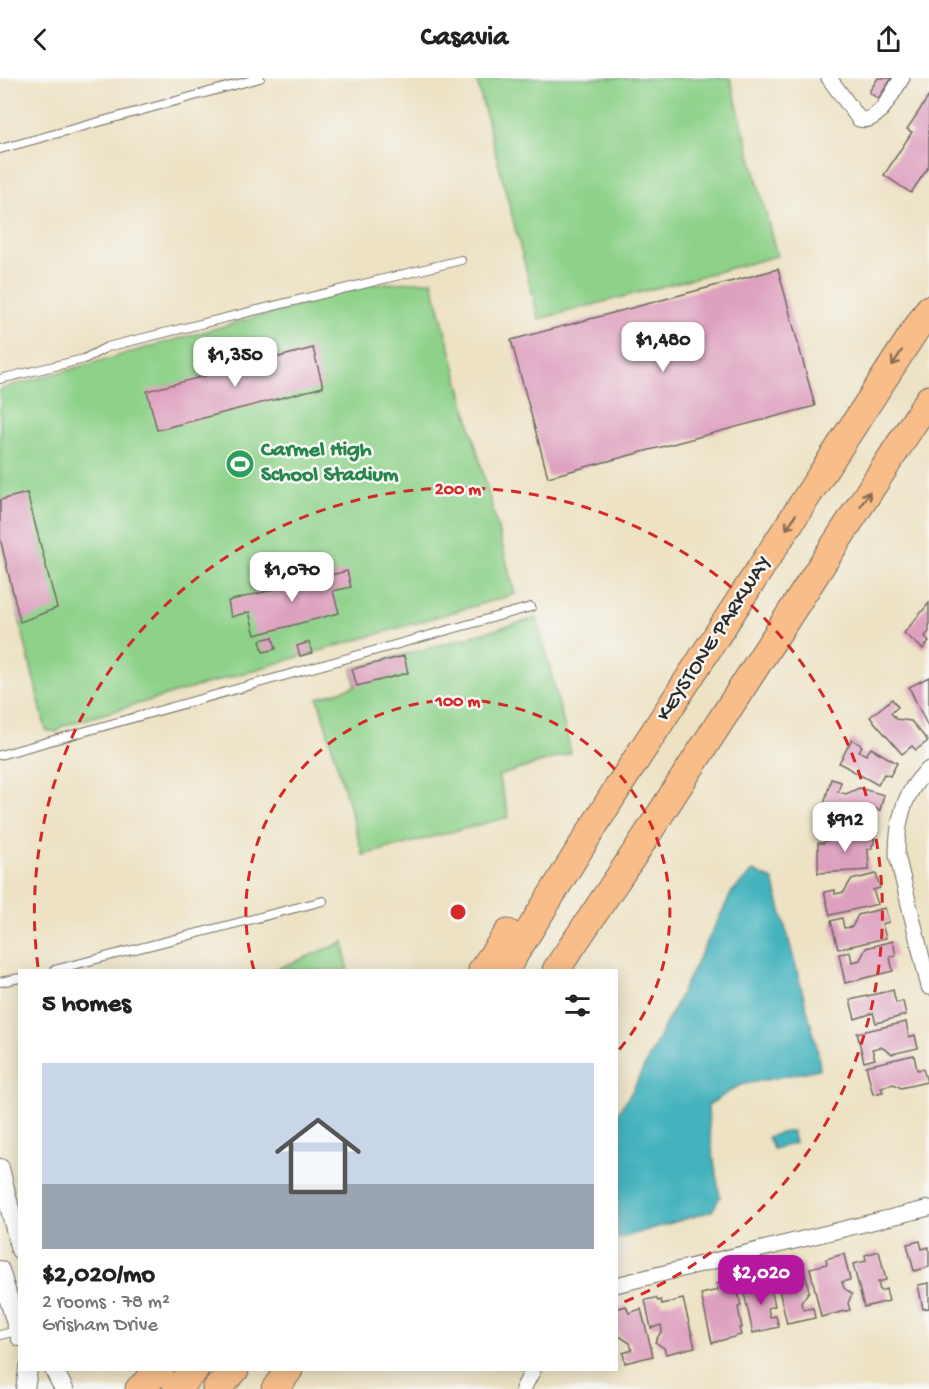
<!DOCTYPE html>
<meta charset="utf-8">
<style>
:root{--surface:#fff;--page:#f6f6f6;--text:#222;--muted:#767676;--accent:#b5179e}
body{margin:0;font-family:"Gochi Hand",sans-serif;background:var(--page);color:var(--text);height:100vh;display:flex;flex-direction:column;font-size:22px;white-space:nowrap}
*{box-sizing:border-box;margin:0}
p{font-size:20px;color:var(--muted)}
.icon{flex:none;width:33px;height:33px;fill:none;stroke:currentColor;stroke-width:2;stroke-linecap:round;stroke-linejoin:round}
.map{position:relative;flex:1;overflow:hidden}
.side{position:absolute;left:18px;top:891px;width:600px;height:402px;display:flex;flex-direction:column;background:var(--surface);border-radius:0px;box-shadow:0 3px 15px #0003}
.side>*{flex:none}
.price{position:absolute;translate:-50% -51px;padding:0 14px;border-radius:12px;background:#fff;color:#222;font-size:20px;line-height:39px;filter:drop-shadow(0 2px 3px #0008)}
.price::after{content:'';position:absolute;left:50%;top:36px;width:18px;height:14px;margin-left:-9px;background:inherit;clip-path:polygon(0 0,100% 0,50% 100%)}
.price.active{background:var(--accent);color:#fff}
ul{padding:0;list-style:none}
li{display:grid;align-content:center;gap:12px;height:318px;padding:0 24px}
li span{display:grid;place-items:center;height:186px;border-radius:0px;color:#555}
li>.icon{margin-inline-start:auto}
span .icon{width:108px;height:108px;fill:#fffc;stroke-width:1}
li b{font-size:26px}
h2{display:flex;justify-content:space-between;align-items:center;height:72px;padding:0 24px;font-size:26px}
header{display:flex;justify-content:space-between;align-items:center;height:78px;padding:0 24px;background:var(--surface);font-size:27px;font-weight:700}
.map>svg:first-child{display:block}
</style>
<header><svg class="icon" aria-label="back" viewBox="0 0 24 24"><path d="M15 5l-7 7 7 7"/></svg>Casavia<svg class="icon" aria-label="share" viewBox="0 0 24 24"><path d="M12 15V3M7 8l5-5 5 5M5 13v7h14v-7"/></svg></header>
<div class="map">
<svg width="929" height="1311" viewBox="0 0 929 1311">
<rect width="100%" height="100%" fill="#f6f6f2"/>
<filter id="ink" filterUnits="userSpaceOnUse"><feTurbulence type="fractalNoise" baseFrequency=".0167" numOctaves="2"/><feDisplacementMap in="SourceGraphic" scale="12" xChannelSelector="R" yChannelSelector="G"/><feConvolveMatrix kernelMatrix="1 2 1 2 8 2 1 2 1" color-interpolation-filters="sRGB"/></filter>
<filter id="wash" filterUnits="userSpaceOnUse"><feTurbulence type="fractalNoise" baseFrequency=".008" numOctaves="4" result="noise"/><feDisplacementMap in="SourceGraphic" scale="24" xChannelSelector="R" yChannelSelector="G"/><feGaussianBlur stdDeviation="1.35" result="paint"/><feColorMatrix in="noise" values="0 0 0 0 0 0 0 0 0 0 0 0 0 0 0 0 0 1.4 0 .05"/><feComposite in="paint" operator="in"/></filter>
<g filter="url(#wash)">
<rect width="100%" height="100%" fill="#ede2c4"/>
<!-- green -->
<g fill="#8ed28a" stroke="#5c7e5a" stroke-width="1.5">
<polygon points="476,0 730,0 777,178 539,241"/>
<polygon points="432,203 515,516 62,648 57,654 46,652 0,460 0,311 313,223 360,207"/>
<polygon points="537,540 571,675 498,698 509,739 363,777 318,620 356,608 352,591"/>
<polygon points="344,864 348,892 274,892"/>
</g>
<!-- water -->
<g fill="#44b3be" stroke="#386f74" stroke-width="1.5">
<polygon points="753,793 773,802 817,969 820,991 740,1007 708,1027 709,1052 720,1119 712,1133 617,1161 617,1035 630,1017 732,814"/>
<polygon points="792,1053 795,1065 773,1071 768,1059 780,1055"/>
</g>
<g id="blocks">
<!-- building -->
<g fill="#dea0bf">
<polygon points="878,0 892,0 878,21 869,14"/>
<polygon points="929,18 929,88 911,115 884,97 912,54 907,51"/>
<polygon points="778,191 815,328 548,399 511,262"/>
<polygon points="313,270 323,309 157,352 147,313 205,298 204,292 254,279 256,285"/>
<polygon points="27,415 57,530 20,544 0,460 0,422"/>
<polygon points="347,493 351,509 333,513 339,535 255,557 249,534 231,539 228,523"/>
<polygon points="929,525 929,554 925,558 929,564 923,571 904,555"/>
<polygon points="273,559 276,571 263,574 260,562"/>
<polygon points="309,564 312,575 300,578 297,568"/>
<polygon points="404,578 408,595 357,608 352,591"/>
<polygon points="929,599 929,651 909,609"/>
<polygon points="892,621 898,629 891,635 896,641 911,643 928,663 916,672 912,668 902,676 870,639"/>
<polygon points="852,661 862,668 859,673 866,677 871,670 897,685 890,698 884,696 878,707 839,685"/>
<polygon points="831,701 841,704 838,714 846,716 859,710 884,717 880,732 873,730 869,743 823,730"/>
<polygon points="874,755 874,766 872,767 872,770 868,771 869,792 818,795 818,765 824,765 831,757 836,760 847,759 847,756"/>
<polygon points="876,796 880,810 873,812 878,826 830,837 824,814 835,812 835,816 844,814 851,802"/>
<polygon points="885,830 889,844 882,846 886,860 838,871 831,843 842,840 844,850 852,849 858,837"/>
<polygon points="893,863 896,878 890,879 893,893 845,905 839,876 850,874 852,884 860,882 866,870"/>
<polygon points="893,912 896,925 903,923 906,937 876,945 873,935 855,941 850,922"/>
<polygon points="906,944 909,959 915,957 918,970 892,976 881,969 872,971 875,981 864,984 857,955"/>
<polygon points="914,977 917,992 923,991 927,1004 901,1010 894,1006 881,1009 883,1014 873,1016 866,988"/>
<polygon points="920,1163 922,1171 929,1169 929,1189 914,1193 907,1166"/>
<polygon points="879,1173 886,1202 878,1204 880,1213 886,1211 889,1223 864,1229 853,1186 866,1183 865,1177"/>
<polygon points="844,1176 850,1202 842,1204 844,1210 852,1216 848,1225 850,1232 821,1239 810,1190 827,1186 826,1181"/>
<polygon points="803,1186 809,1213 801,1225 803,1232 813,1230 815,1240 787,1246 776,1199 790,1196 789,1190"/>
<polygon points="769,1200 775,1228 768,1230 770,1239 776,1238 779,1249 753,1255 743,1211 756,1209 755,1203"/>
<polygon points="735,1201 741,1228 738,1229 742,1250 739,1250 741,1257 712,1265 701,1216 718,1212 716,1206"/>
<polygon points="929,1205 929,1230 923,1231 918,1207"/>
<polygon points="656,1220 658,1223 661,1222 662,1226 683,1221 695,1269 666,1276 664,1270 655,1264 662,1252 661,1247 651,1250 645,1222"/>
<polygon points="626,1228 629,1235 641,1231 653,1278 625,1285 623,1275 632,1272 630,1265 619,1258 616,1248 616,1231"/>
</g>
</g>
</g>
<g filter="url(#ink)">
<use href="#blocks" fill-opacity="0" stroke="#6f6b61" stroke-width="1.5"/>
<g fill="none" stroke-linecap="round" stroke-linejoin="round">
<!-- service casing -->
<g stroke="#6f6b61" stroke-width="10">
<g id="service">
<polyline points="0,71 260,0"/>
<polyline points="0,301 84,281 107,269 461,182"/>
<polyline points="0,677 531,529"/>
<polyline points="54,892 323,823"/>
<polyline points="0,904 20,900"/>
<polyline points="0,1257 17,1253"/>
</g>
</g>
<!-- minor casing -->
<g stroke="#6f6b61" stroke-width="17">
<g id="minor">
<path d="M829,0L859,41C879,47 892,14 902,0"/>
<path d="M929,691C903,713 897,745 897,777L929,909"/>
<polyline points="616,1207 929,1130"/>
<polyline points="523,1311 533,1292"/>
</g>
</g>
<!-- tertiary casing -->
<g stroke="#6f6b61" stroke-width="20">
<g id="tertiary">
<polyline points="0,1090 20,1172"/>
<polyline points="0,1192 20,1259"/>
<polyline points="54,1292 64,1311"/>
<polyline points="25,1311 28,1292"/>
</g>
</g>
<!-- motorway casing -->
<g stroke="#6f6b61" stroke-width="29">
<g id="motorway">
<polyline points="482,892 508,855"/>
<polyline points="505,892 615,714 929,231"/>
<polyline points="556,892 637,772 929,321"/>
<polyline points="139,1311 160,1292"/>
<polyline points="176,1311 195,1292"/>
<polyline points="216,1311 235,1292"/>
<polyline points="275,1311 289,1292"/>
</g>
</g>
<!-- service -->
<use href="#service" stroke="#fff" stroke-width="8"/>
<!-- minor -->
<use href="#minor" stroke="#fff" stroke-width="15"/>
<!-- tertiary -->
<use href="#tertiary" stroke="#fff" stroke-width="18"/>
<!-- motorway -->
<use href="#motorway" stroke="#f8bd89" stroke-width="27"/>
</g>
<!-- one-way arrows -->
<defs><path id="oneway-shaft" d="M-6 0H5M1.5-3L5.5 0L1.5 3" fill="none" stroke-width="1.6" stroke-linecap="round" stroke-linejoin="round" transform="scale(1.5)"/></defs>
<g stroke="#876d55">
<use href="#oneway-shaft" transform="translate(897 280) rotate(123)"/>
<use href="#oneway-shaft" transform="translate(865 421) rotate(-57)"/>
<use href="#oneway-shaft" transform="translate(791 444) rotate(123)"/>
</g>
</g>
<!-- distance rings -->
<g fill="none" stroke="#d62828" stroke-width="3" stroke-dasharray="10 8">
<path d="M254 892A212 212 0 1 1 617 974"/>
<path d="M38 889A424 424 0 1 1 617 1227"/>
</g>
<!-- icons -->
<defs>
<g id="stadium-disc" transform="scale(1.5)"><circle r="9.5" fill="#2e9e5b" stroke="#f6f6f2"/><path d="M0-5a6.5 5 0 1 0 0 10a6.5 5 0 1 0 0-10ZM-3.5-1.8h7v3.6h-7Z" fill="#fff"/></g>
</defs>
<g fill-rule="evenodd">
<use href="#stadium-disc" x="240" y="386"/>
</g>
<g text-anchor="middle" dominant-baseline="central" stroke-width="5" stroke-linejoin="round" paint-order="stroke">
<!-- leisure labels -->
<g font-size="22" font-weight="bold" fill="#27864d" stroke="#f6f6f2" text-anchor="start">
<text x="261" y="373">Carmel High<tspan x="261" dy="25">School Stadium</tspan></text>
</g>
<!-- street labels -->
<g font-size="22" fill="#2b2b2b" stroke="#f6f6f2">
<text transform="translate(715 561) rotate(-57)">KEYSTONE PARKWAY</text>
</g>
</g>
<circle cx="458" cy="834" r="9" fill="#d62828" stroke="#f6f6f2" stroke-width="3"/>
<g font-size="18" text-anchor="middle" font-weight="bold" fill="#d62828" stroke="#f6f6f2" stroke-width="5" stroke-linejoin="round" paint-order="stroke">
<text x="458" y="416">200 m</text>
<text x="458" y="628">100 m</text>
</g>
</svg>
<b class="price" style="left:663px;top:295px">$1,480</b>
<b class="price" style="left:235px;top:310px">$1,350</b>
<b class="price" style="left:292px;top:525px">$1,070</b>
<b class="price" style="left:845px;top:775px">$912</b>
<b class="price active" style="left:761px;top:1228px">$2,020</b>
<section class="side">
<h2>5 homes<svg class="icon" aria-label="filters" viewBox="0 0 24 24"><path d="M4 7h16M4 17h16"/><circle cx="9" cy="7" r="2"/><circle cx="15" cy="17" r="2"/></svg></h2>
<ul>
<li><span style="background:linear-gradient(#c9d6e8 65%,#9aa5b1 0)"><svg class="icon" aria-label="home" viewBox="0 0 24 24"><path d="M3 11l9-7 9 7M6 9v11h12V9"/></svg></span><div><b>$2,020/mo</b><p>2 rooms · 78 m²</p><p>Grisham Drive</p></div></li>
</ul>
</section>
</div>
